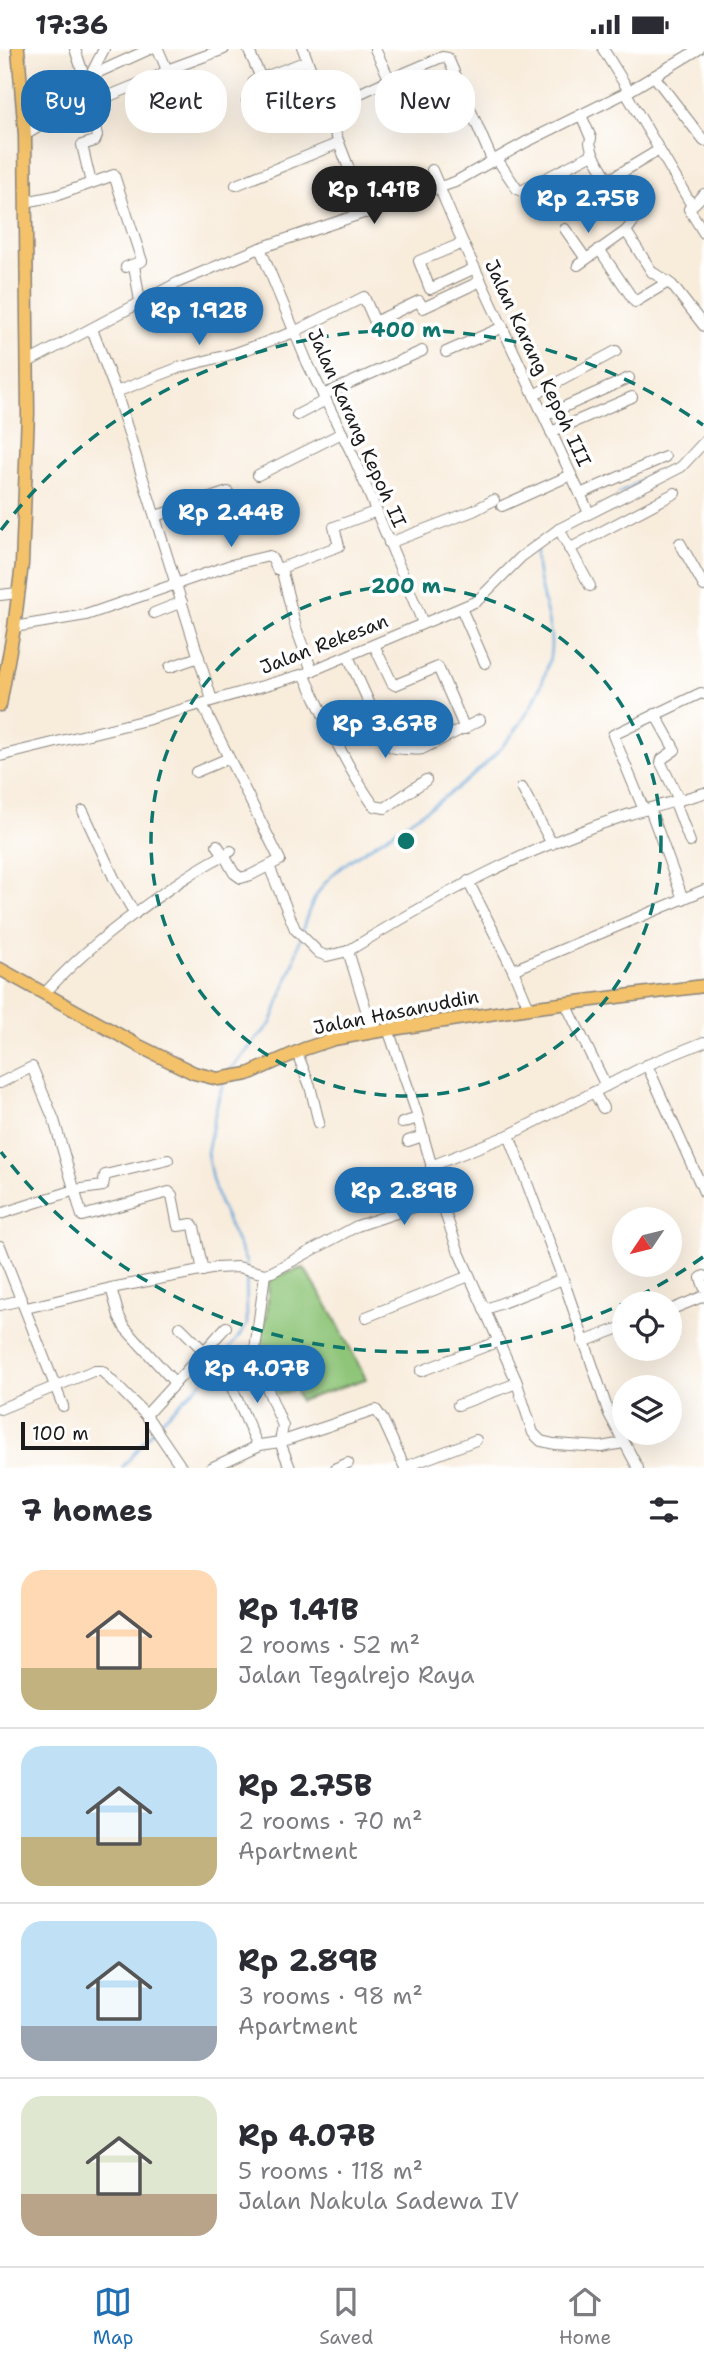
<!DOCTYPE html>
<meta charset="utf-8">
<style>
:root{--surface:#fff;--page:#f2f2f3;--text:#2b2b33;--muted:#7c7c81;--line:#e1e1e2;--accent:#1f6fb2}
body{margin:0;font-family:"Shantell Sans",sans-serif;background:var(--page);color:var(--text);height:100vh;display:flex;flex-direction:column;font-size:26px;white-space:nowrap}
*{box-sizing:border-box;margin:0}
p{font-size:23px;color:var(--muted)}
.icon{flex:none;width:38px;height:38px;fill:none;stroke:currentColor;stroke-width:2;stroke-linecap:round;stroke-linejoin:round}
.map{position:relative;height:1419px;overflow:hidden}
.sheet{display:flex;flex-direction:column;background:var(--surface);flex:1}
.sheet>*{flex:none}
.top-card{position:absolute;left:21px;top:21px;width:663px;height:63px;display:flex;gap:14px}
.needle{width:46px;rotate:235deg}
.fabs{position:absolute;left:612px;top:1158px;display:grid;gap:14px}
.fabs a{display:grid;place-items:center;width:70px;height:70px;border-radius:50%;background:var(--surface);box-shadow:0 7px 28px #0002;font-size:35px}
.scale{position:absolute;left:21px;bottom:18px;width:128px;box-sizing:border-box;padding-left:7px;border:4px solid #1c1c1c;border-top:0;font-size:19px;line-height:24px;white-space:nowrap;color:#1c1c1c;-webkit-text-stroke:5px #fff;paint-order:stroke}
.price{position:absolute;translate:-50% -60px;padding:0 16px;border-radius:24px;background:var(--accent);color:#fff;font-size:23px;line-height:46px;filter:drop-shadow(0 2px 4px #0008)}
.price::after{content:'';position:absolute;left:50%;top:42px;width:21px;height:16px;margin-left:-10px;background:inherit;clip-path:polygon(0 0,100% 0,50% 100%)}
.price.active{background:#222;color:#fff}
ul{padding:0;list-style:none}
li{display:flex;align-items:center;gap:21px;height:175px;padding:0 21px}
li+li{border-top:2px solid var(--line)}
li span{display:grid;place-items:center;flex:none;width:196px;height:140px;border-radius:21px;color:#555}
li>.icon{margin-inline-start:auto}
span .icon{width:84px;height:84px;fill:#fffc;stroke-width:1}
li b{font-size:30px}
h2{display:flex;justify-content:space-between;align-items:center;height:84px;padding:0 21px;font-size:30px}
.pill{padding:0 24px;border-radius:28px;background:var(--surface);box-shadow:0 7px 28px #0002;font-size:24px;line-height:63px}
.pill.active{background:var(--accent);color:#fff}
.status{display:flex;justify-content:space-between;align-items:center;height:49px;padding:0 35px;background:var(--surface);direction:ltr}
.status svg{height:19px;fill:currentColor}
.tabs{display:flex;justify-content:space-around;align-items:center;height:98px;border-top:2px solid var(--line);background:var(--surface);font-size:19px;color:var(--muted)}
.tabs a{display:grid;justify-items:center;gap:4px}
.tabs .active{color:var(--accent)}
.map>svg:first-child{display:block}
</style>
<div class="status"><b>17:36</b><svg viewBox="0 0 49 12"><path d="M0 12V9h3v3zM5 12V6h3v6zM10 12V3h3v9zM15 12V0h3v12zM26 1h20v11H26zM47 4h2v5h-2z"/></svg></div>
<div class="map">
<svg width="704" height="1419" viewBox="0 0 704 1419">
<rect width="100%" height="100%" fill="#fff"/>
<filter id="ink" filterUnits="userSpaceOnUse"><feTurbulence type="fractalNoise" baseFrequency=".0143" numOctaves="2"/><feDisplacementMap in="SourceGraphic" scale="14" xChannelSelector="R" yChannelSelector="G"/><feConvolveMatrix kernelMatrix="1 2 1 2 8 2 1 2 1" color-interpolation-filters="sRGB"/></filter>
<filter id="wash" filterUnits="userSpaceOnUse"><feTurbulence type="fractalNoise" baseFrequency=".00686" numOctaves="4" result="noise"/><feDisplacementMap in="SourceGraphic" scale="28" xChannelSelector="R" yChannelSelector="G"/><feGaussianBlur stdDeviation="1.57" result="paint"/><feColorMatrix in="noise" values="0 0 0 0 0 0 0 0 0 0 0 0 0 0 0 0 0 1.4 0 .05"/><feComposite in="paint" operator="in"/></filter>
<g filter="url(#wash)">
<rect width="100%" height="100%" fill="#f8ecdb"/>
<!-- green -->
<polygon fill="#8ec578" stroke="#55704a" stroke-width="2" points="304,1219 331,1262 366,1330 300,1352 295,1340 278,1346 261,1307 259,1296 267,1265 269,1229"/>
<g fill="none" stroke-linecap="round" stroke-linejoin="round">
<!-- stream -->
<g stroke="#67a6d9" stroke-width="2.5">
<polyline points="618,445 651,426 665,421"/>
<path d="M302,883C316,828 343,816 387,787C456,741 527,698 549,612C558,579 534,538 537,502"/>
<polyline points="228,1023 271,974 294,913 300,890"/>
<polyline points="157,1376 215,1320 247,1276 246,1213 219,1153 212,1130 207,1104 218,1051 224,1032"/>
<polyline points="122,1419 153,1381"/>
</g>
</g>
</g>
<g filter="url(#ink)">
<g fill="none" stroke-linecap="round" stroke-linejoin="round">
<!-- minor casing -->
<g stroke="#8a847c" stroke-width="12">
<g id="minor">
<polyline points="75,0 86,33"/>
<polyline points="248,0 261,29"/>
<polyline points="303,0 366,164"/>
<polyline points="375,0 387,25 393,29 442,8 448,9 493,113"/>
<polyline points="603,0 629,42"/>
<polyline points="167,21 224,0"/>
<polyline points="90,27 150,0"/>
<polyline points="654,27 704,92"/>
<polyline points="397,28 407,50"/>
<polyline points="626,44 691,155"/>
<polyline points="247,52 256,46 253,36 254,32 307,12"/>
<polyline points="90,56 107,51 109,47 158,27 167,21 158,0"/>
<polyline points="326,60 393,29"/>
<polyline points="62,63 90,27 104,0"/>
<polyline points="25,86 62,64 90,56 97,87 95,92 82,96 91,134"/>
<polyline points="497,110 517,140 521,142 593,105"/>
<polyline points="432,121 463,194 589,464"/>
<polyline points="609,131 659,101"/>
<polyline points="236,136 339,94"/>
<polyline points="704,145 689,160 704,184"/>
<polyline points="25,153 55,147 114,126 142,212 126,218"/>
<polyline points="565,180 586,210"/>
<polyline points="626,182 652,223 672,236 704,277"/>
<polyline points="463,194 419,212 430,240 475,219"/>
<polyline points="260,199 307,313 355,411 423,574"/>
<polyline points="599,200 635,253 668,233"/>
<polyline points="134,216 140,253"/>
<polyline points="578,216 626,182 633,173 593,105 590,94 591,89 581,66"/>
<polyline points="92,280 116,343 212,651"/>
<polyline points="446,303 503,278"/>
<polyline points="28,313 179,233 260,199 455,133 526,93 629,42 699,0"/>
<polyline points="116,343 178,319 236,304 294,283 364,248 375,273 419,252 423,259 481,232"/>
<polyline points="323,346 422,302"/>
<polyline points="534,346 616,302"/>
<polyline points="297,366 326,351"/>
<polyline points="544,367 629,329"/>
<polyline points="551,383 632,348"/>
<polyline points="258,426 342,384"/>
<polyline points="580,445 665,408"/>
<polyline points="502,457 571,426"/>
<polyline points="156,467 228,443"/>
<polyline points="559,480 590,537"/>
<polyline points="389,494 473,462 494,451"/>
<polyline points="680,494 704,537"/>
<polyline points="569,500 675,444"/>
<polyline points="281,519 339,497 334,478 377,462"/>
<polyline points="0,546 18,544"/>
<polyline points="461,559 485,614"/>
<polyline points="154,564 182,553"/>
<polyline points="14,578 86,566 231,516 269,507 273,511 277,520 281,519 296,579 312,622"/>
<polyline points="374,596 392,634 395,636 438,618 465,680"/>
<path d="M348,607L381,680L392,698C396,700 417,701 422,700L480,671"/>
<polyline points="170,618 199,608"/>
<path d="M304,625C326,671 345,716 374,757L385,759L426,731"/>
<polyline points="655,665 675,701 662,710 661,714 679,751"/>
<polyline points="0,707 146,671 304,625 477,552 521,508 559,480 681,418 704,393"/>
<polyline points="196,723 229,709"/>
<polyline points="522,739 552,795"/>
<polyline points="675,753 690,793"/>
<polyline points="650,760 683,850"/>
<polyline points="644,761 613,686 701,644 704,645"/>
<polyline points="83,762 114,829 135,865"/>
<polyline points="217,796 224,806 231,802"/>
<path d="M269,817L295,880L319,904L327,907L348,902C436,848 528,798 627,766C652,758 678,752 704,744"/>
<polyline points="468,832 513,921 529,959"/>
<polyline points="348,902 373,983"/>
<polyline points="513,921 704,841"/>
<path d="M45,944C72,914 101,889 134,865C163,844 191,823 224,806L234,824L241,829L251,826L280,811L202,655"/>
<polyline points="566,955 606,1037 647,1016 704,993"/>
<polyline points="388,980 416,1062 445,1164 458,1201 516,1331 533,1384 541,1392 554,1395 601,1398 623,1394"/>
<polyline points="297,1004 310,1037 319,1074"/>
<polyline points="647,1016 704,1143"/>
<polyline points="0,1034 32,1018 54,1071 82,1167 169,1143 172,1146 178,1177 192,1175 194,1178 203,1222"/>
<polyline points="594,1043 603,1059"/>
<polyline points="402,1074 418,1069"/>
<polyline points="509,1086 563,1230 609,1365 638,1419"/>
<polyline points="408,1092 423,1087"/>
<polyline points="431,1117 509,1086 606,1037"/>
<polyline points="0,1165 75,1141 103,1137 105,1126 168,1111"/>
<polyline points="0,1197 63,1357"/>
<polyline points="265,1225 255,1301 257,1315 283,1377 280,1393 290,1419"/>
<polyline points="704,1227 701,1229 704,1238"/>
<polyline points="111,1239 119,1267 125,1279 175,1334"/>
<polyline points="0,1256 22,1251"/>
<polyline points="26,1259 111,1239 216,1219 238,1218 265,1225 272,1223 357,1177 441,1149"/>
<polyline points="484,1261 563,1230"/>
<polyline points="670,1261 704,1247"/>
<polyline points="366,1268 469,1227"/>
<polyline points="180,1278 204,1302"/>
<polyline points="583,1293 625,1277"/>
<polyline points="421,1322 499,1292"/>
<polyline points="227,1328 258,1397"/>
<polyline points="458,1356 517,1334"/>
<polyline points="0,1360 93,1322 102,1322 146,1366 182,1419"/>
<polyline points="146,1366 226,1278"/>
<polyline points="405,1418 476,1391"/>
<polyline points="211,1419 260,1396 280,1393 376,1361 383,1371 405,1419"/>
<polyline points="336,1419 348,1414"/>
</g>
</g>
<!-- major casing -->
<g stroke="#8a847c" stroke-width="15">
<g id="major">
<polyline points="0,656 14,579 22,515 28,364 25,86 18,0"/>
<polyline points="0,920 141,998 194,1024 218,1030 248,1025 304,1000 334,990 373,983 529,959 704,937"/>
</g>
</g>
<!-- minor -->
<use href="#minor" stroke="#fff" stroke-width="10"/>
<!-- major -->
<use href="#major" stroke="#f3c26a" stroke-width="12"/>
</g>
</g>
<!-- distance rings -->
<g fill="none" stroke="#0f766e" stroke-width="3.5" stroke-dasharray="12 9">
<circle cx="406" cy="792" r="255"/>
<path d="M703 1208A511 511 0 0 1 1 1103M1 481A511 511 0 0 1 703 376"/>
</g>
<g text-anchor="middle" dominant-baseline="central" stroke-width="7" stroke-linejoin="round" paint-order="stroke">
<!-- street labels -->
<g font-size="19" fill="#1c1c1c" stroke="#fff">
<text transform="translate(538 314) rotate(65)">Jalan Karang Kepoh III</text>
<text transform="translate(357 379) rotate(66)">Jalan Karang Kepoh II</text>
<text transform="translate(324 595) rotate(-21)">Jalan Rekesan</text>
<text transform="translate(396 963) rotate(-11)">Jalan Hasanuddin</text>
</g>
</g>
<circle cx="406" cy="792" r="10" fill="#0f766e" stroke="#fff" stroke-width="3.5"/>
<g font-size="21" text-anchor="middle" font-weight="bold" fill="#0f766e" stroke="#fff" stroke-width="7" stroke-linejoin="round" paint-order="stroke">
<text x="406" y="288">400 m</text>
<text x="406" y="544">200 m</text>
</g>
</svg>
<div class="fabs">
<a><svg class="needle" viewBox="-14 -14 28 28"><path d="M0-13l5 13h-10z" fill="#e53935"/><path d="M0 13l5-13h-10z" fill="#7c7c81"/></svg></a>
<a><svg class="icon" aria-label="locate" viewBox="0 0 24 24"><circle cx="12" cy="12" r="6"/><path d="M12 2v4M12 18v4M2 12h4M18 12h4"/></svg></a>
<a><svg class="icon" aria-label="layers" viewBox="0 0 24 24"><path d="M12 4l9 5-9 5-9-5zM3 14l9 5 9-5"/></svg></a>
</div>
<div class="scale">100 m</div>
<b class="price active" style="left:374px;top:177px">Rp 1.41B</b>
<b class="price" style="left:588px;top:186px">Rp 2.75B</b>
<b class="price" style="left:199px;top:298px">Rp 1.92B</b>
<b class="price" style="left:231px;top:500px">Rp 2.44B</b>
<b class="price" style="left:385px;top:711px">Rp 3.67B</b>
<b class="price" style="left:404px;top:1178px">Rp 2.89B</b>
<b class="price" style="left:257px;top:1356px">Rp 4.07B</b>
<div class="top-card">
<a class="pill active">Buy</a>
<a class="pill">Rent</a>
<a class="pill">Filters</a>
<a class="pill">New</a>
</div>
</div>
<section class="sheet">
<h2>7 homes<svg class="icon" aria-label="filters" viewBox="0 0 24 24"><path d="M4 7h16M4 17h16"/><circle cx="9" cy="7" r="2"/><circle cx="15" cy="17" r="2"/></svg></h2>
<ul>
<li><span style="background:linear-gradient(#ffd9b3 70%,#c2b280 0)"><svg class="icon" aria-label="home" viewBox="0 0 24 24"><path d="M3 11l9-7 9 7M6 9v11h12V9"/></svg></span><div><b>Rp 1.41B</b><p>2 rooms · 52 m²</p><p>Jalan Tegalrejo Raya</p></div></li>
<li><span style="background:linear-gradient(#bfe0f5 65%,#c2b280 0)"><svg class="icon" aria-label="home" viewBox="0 0 24 24"><path d="M3 11l9-7 9 7M6 9v11h12V9"/></svg></span><div><b>Rp 2.75B</b><p>2 rooms · 70 m²</p><p>Apartment</p></div></li>
<li><span style="background:linear-gradient(#bfe0f5 75%,#9aa5b1 0)"><svg class="icon" aria-label="home" viewBox="0 0 24 24"><path d="M3 11l9-7 9 7M6 9v11h12V9"/></svg></span><div><b>Rp 2.89B</b><p>3 rooms · 98 m²</p><p>Apartment</p></div></li>
<li><span style="background:linear-gradient(#dfe7d0 70%,#b9a48a 0)"><svg class="icon" aria-label="home" viewBox="0 0 24 24"><path d="M3 11l9-7 9 7M6 9v11h12V9"/></svg></span><div><b>Rp 4.07B</b><p>5 rooms · 118 m²</p><p>Jalan Nakula Sadewa IV</p></div></li>
</ul>
</section>
<nav class="tabs">
<a class="active"><svg class="icon" aria-label="map" viewBox="0 0 24 24"><path d="M3 6l6-2 6 2 6-2v14l-6 2-6-2-6 2zM9 4v14M15 6v14"/></svg>Map</a>
<a><svg class="icon" aria-label="saved" viewBox="0 0 24 24"><path d="M7 4h10v16l-5-4-5 4z"/></svg>Saved</a>
<a><svg class="icon" aria-label="home" viewBox="0 0 24 24"><path d="M3 11l9-7 9 7M6 9v11h12V9"/></svg>Home</a>
</nav>
